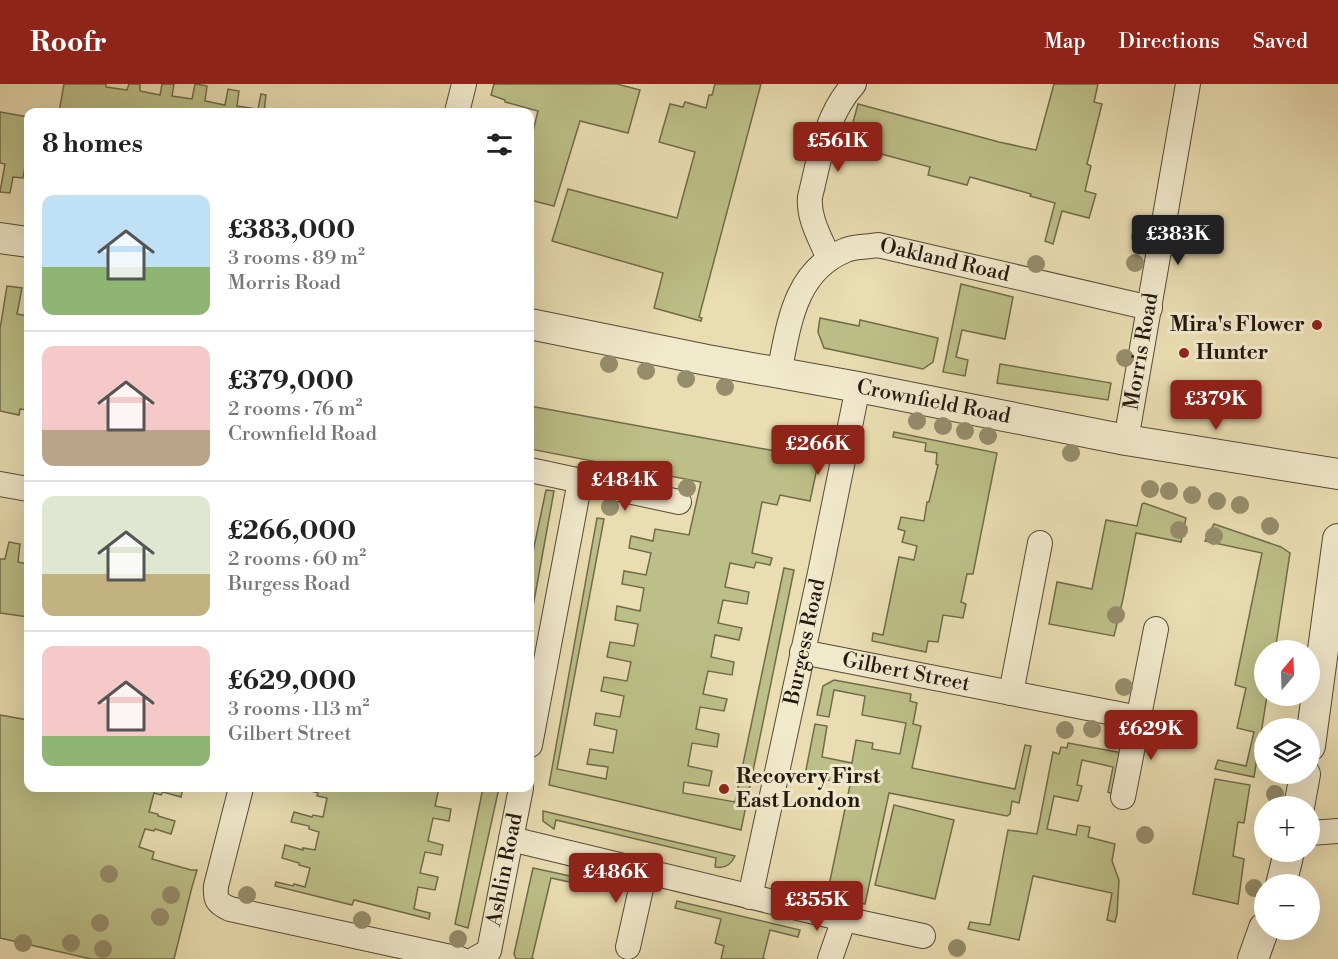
<!DOCTYPE html>
<meta charset="utf-8">
<style>
:root{--surface:#fff;--page:#f2f2f2;--text:#222;--muted:#767676;--line:#e0e0e0;--accent:#8f2418}
body{margin:0;font-family:"Libre Bodoni",serif;background:var(--page);color:var(--text);height:100vh;display:flex;flex-direction:column;font-size:22px;white-space:nowrap}
*{box-sizing:border-box;margin:0}
p{font-size:20px;color:var(--muted)}
.icon{flex:none;width:33px;height:33px;fill:none;stroke:currentColor;stroke-width:2;stroke-linecap:round;stroke-linejoin:round}
.map{position:relative;flex:1;overflow:hidden}
.side{position:absolute;left:24px;top:24px;width:510px;height:684px;display:flex;flex-direction:column;background:var(--surface);border-radius:12px;box-shadow:0 6px 24px #0002}
.side>*{flex:none}
.needle{width:39px;rotate:19deg}
.fabs{position:absolute;left:1254px;top:556px;display:grid;gap:12px}
.fabs a{display:grid;place-items:center;width:66px;height:66px;border-radius:50%;background:var(--surface);box-shadow:0 6px 24px #0002;font-size:30px}
.price{position:absolute;translate:-50% -51px;padding:0 14px;border-radius:6px;background:var(--accent);color:#fff;font-size:20px;line-height:39px;filter:drop-shadow(0 2px 3px #0008)}
.price::after{content:'';position:absolute;left:50%;top:36px;width:18px;height:14px;margin-left:-9px;background:inherit;clip-path:polygon(0 0,100% 0,50% 100%)}
.price.on{background:#222;color:#fff}
ul{padding:0;list-style:none}
li{display:flex;align-items:center;gap:18px;height:150px;padding:0 18px}
li+li{border-top:2px solid var(--line)}
li span{display:grid;place-items:center;flex:none;width:168px;height:120px;border-radius:12px;color:#555}
li>.icon{margin-inline-start:auto}
span .icon{width:72px;height:72px;fill:#fffc;stroke-width:1}
li b{font-size:26px}
h2{display:flex;justify-content:space-between;align-items:center;height:72px;padding:0 18px;font-size:26px}
header{display:flex;align-items:center;gap:36px;box-sizing:border-box;height:84px;padding:0 30px;background:var(--accent);color:#fff}
header strong{font-size:28px}
nav{display:flex;gap:33px;margin-inline-start:auto;font-size:21px}
.map>svg:first-child{display:block}
</style>
<header>
<strong>Roofr</strong>
<nav><a>Map</a><a>Directions</a><a>Saved</a></nav>
</header>
<div class="map">
<svg width="1338" height="875" viewBox="0 0 1338 875">
<rect width="100%" height="100%" fill="#e9ddb1"/>
<filter id="stains"><feTurbulence type="fractalNoise" baseFrequency=".00333" numOctaves="4"/><feColorMatrix values="0 0 0 0 .2 0 0 0 0 .09 0 0 0 0 .02 0 0 0 .5 -.17"/></filter>
<radialGradient id="worn" r=".72"><stop offset=".6" stop-color="#630" stop-opacity="0"/><stop offset="1" stop-color="#630" stop-opacity=".3"/></radialGradient>
<!-- green -->
<g fill="#bcbf87" stroke="#706c4c" stroke-width="1.5">
<polygon points="64,0 106,0 106,3 127,6 129,0 140,0 140,7 160,11 162,0 174,0 172,12 192,15 195,0 196,0 207,2 205,17 225,21 228,5 239,7 237,22 258,25 261,10 266,11 264,28 59,28"/>
<polygon points="494,0 617,0 640,6 628,49 580,37 554,122 530,116 530,59 538,27 505,18 505,16 491,11"/>
<polygon points="715,0 761,0 699,233 702,234 701,237 654,224 663,189 552,157 568,105 677,134 695,68 659,58 670,20 683,23 685,18 706,24 709,11 712,11"/>
<polygon points="1054,0 1098,0 1094,18 1102,20 1087,80 1091,82 1085,107 1096,110 1089,134 1062,127 1053,160 1045,157 1055,119 1030,112 1031,110 970,93 967,101 928,91 930,83 870,67 869,70 846,64 858,20 999,58 1036,66"/>
<polygon points="0,28 28,33 28,83 25,82 23,94 13,93 10,109 0,108 5,80 0,79"/>
<polygon points="961,200 1013,213 1005,255 962,246 956,273 968,276 965,292 943,288"/>
<polygon points="7,202 22,204 17,230 28,232 28,326 20,325 19,331 0,327 0,245"/>
<polygon points="820,234 859,242 860,236 938,254 933,278 923,285 824,264 818,248"/>
<polygon points="1000,280 1111,299 1108,316 997,299"/>
<polygon points="530,322 819,375 810,417 780,411 777,421 762,418 752,469 772,474 770,481 756,478 754,484 730,479 725,503 749,508 747,520 723,516 718,539 742,544 739,556 715,551 711,573 734,578 732,591 708,587 703,610 727,615 724,627 700,623 696,645 719,650 717,663 692,659 688,682 712,687 709,702 684,698 683,709 735,718 784,484 794,486 741,746 549,701 597,434 604,435 557,685 606,695 608,683 587,680 590,665 613,669 617,646 594,641 596,629 620,633 624,612 601,607 604,593 627,597 631,578 607,573 610,558 634,562 638,540 615,536 617,522 640,527 644,504 622,500 624,487 646,491 651,469 629,464 631,452 653,457 655,445 689,451 701,398 530,365"/>
<polygon points="894,348 997,369 973,490 967,490 961,518 966,520 963,534 943,531 938,558 928,557 926,568 872,557 873,549 883,551 899,473 914,476 917,462 902,458 905,447 898,445 901,433 924,437 927,418 929,418 938,381 936,380 937,369 925,367 926,359 893,353"/>
<polygon points="546,406 554,407 530,539 530,482"/>
<polygon points="1144,419 1186,434 1181,458 1136,449 1123,515 1114,552 1049,540 1057,498 1092,505 1106,436 1137,442 1142,420"/>
<polygon points="1214,440 1281,463 1290,469 1275,567 1264,567 1264,612 1267,612 1254,693 1215,685 1218,676 1246,682 1254,648 1237,644 1246,604 1235,601 1262,469 1205,457"/>
<polygon points="9,458 20,460 18,478 28,480 28,533 0,529 0,475 5,475"/>
<polygon points="834,596 911,610 910,617 917,619 913,640 921,642 912,684 1015,705 1025,661 1031,662 1019,719 1012,717 1010,730 1007,732 889,709 865,820 827,811 850,701 805,691 815,640 827,642 822,673 852,679 856,656 873,659 872,665 900,670 906,639 862,631 865,612 834,606 829,633 817,631 823,602"/>
<polygon points="0,631 28,636 28,704 183,704 181,713 163,708 161,711 154,709 149,728 158,730 158,732 175,737 171,750 155,745 154,747 145,745 139,763 154,768 152,775 191,786 197,786 192,803 174,875 91,875 0,854"/>
<polygon points="1068,659 1123,669 1115,711 1108,708 1113,683 1082,676 1077,701 1082,702 1078,717 1054,712 1047,745 1076,751 1078,741 1090,743 1088,753 1115,760 1112,777 1119,796 1117,830 1115,838 1107,836 1112,809 1033,792 1019,856 968,845 970,838 990,841 1008,746 1037,750 1053,668 1059,670 1061,663 1067,664"/>
<polygon points="1215,695 1250,701 1244,739 1238,738 1233,772 1244,775 1238,820 1193,810"/>
<polygon points="300,704 439,704 435,722 451,725 449,737 433,734 428,757 443,761 441,771 425,768 420,789 438,793 435,806 418,803 414,825 430,829 429,835 354,816 352,821 275,802 276,798 293,802 294,800 305,803 310,784 299,781 299,779 282,774 285,761 303,766 303,764 315,766 319,748 309,745 309,742 291,738 294,728 312,733 313,731 323,733 327,714 317,712 318,709"/>
<polygon points="483,704 499,704 468,844 455,840"/>
<polygon points="894,721 954,736 935,815 875,801"/>
<path d="M543,727L735,772C731,781 725,785 715,783L716,774L556,736L554,745L543,737Z"/>
<polygon points="533,784 603,799 601,805 551,794 532,874 534,875 516,875 514,870"/>
<polygon points="677,817 800,846 798,853 770,846 763,874 765,875 721,875 724,862 715,859 721,835 675,824"/>
</g>
<g fill="none" stroke-linecap="round" stroke-linejoin="round">
<!-- minor casing -->
<g stroke="#554a38" stroke-width="26">
<g id="minor">
<polyline points="457,28 464,0"/>
<path d="M829,175C821,155 808,135 810,113C820,73 825,32 854,0"/>
<path id="s1" d="M779,289C789,241 794,187 846,166C855,162 868,163 878,161L1150,224"/>
<path id="s2" d="M1126,356L1188,0"/>
<polyline points="530,386 679,418"/>
<polyline points="0,400 28,405"/>
<path id="s3" d="M802,568L1139,634"/>
<polyline points="1011,609 1040,459"/>
<polyline points="530,661 580,397"/>
<path d="M241,704L216,802C215,816 217,819 230,825L460,875"/>
<polyline points="1123,713 1156,545"/>
<polyline points="1310,749 1338,747"/>
<polyline points="511,755 844,835 923,852"/>
<path id="s4" d="M750,813L820,489L858,303"/>
<polyline points="628,863 645,787"/>
<path id="s5" d="M475,875L489,867L521,704"/>
<polyline points="830,875 844,835"/>
</g>
</g>
<!-- tertiary casing -->
<g stroke="#554a38" stroke-width="32">
<g id="tertiary">
<polyline points="0,154 28,158"/>
<path id="s6" d="M530,240L707,276L858,303L1126,356L1338,390"/>
<polyline points="1310,662 1338,455"/>
<polyline points="1299,723 1305,690"/>
<polyline points="1281,801 1289,768"/>
<polyline points="1253,875 1264,844"/>
</g>
</g>
<!-- minor -->
<use href="#minor" stroke="#f1e9cc" stroke-width="24"/>
<!-- tertiary -->
<use href="#tertiary" stroke="#f1e9cc" stroke-width="30"/>
</g>
<!-- trees -->
<g fill="#968d6c">
<circle cx="1140" cy="153" r="9"/>
<circle cx="1135" cy="179" r="9"/>
<circle cx="1036" cy="180" r="9"/>
<circle cx="1125" cy="274" r="9"/>
<circle cx="609" cy="280" r="9"/>
<circle cx="646" cy="287" r="9"/>
<circle cx="686" cy="295" r="9"/>
<circle cx="725" cy="303" r="9"/>
<circle cx="917" cy="337" r="9"/>
<circle cx="943" cy="342" r="9"/>
<circle cx="965" cy="347" r="9"/>
<circle cx="988" cy="352" r="9"/>
<circle cx="1071" cy="369" r="9"/>
<circle cx="642" cy="391" r="9"/>
<circle cx="687" cy="404" r="9"/>
<circle cx="1150" cy="405" r="9"/>
<circle cx="1169" cy="407" r="9"/>
<circle cx="1192" cy="411" r="9"/>
<circle cx="1217" cy="417" r="9"/>
<circle cx="1240" cy="421" r="9"/>
<circle cx="610" cy="423" r="9"/>
<circle cx="1270" cy="442" r="9"/>
<circle cx="1179" cy="446" r="9"/>
<circle cx="1214" cy="452" r="9"/>
<circle cx="1116" cy="531" r="9"/>
<circle cx="1124" cy="603" r="9"/>
<circle cx="1092" cy="645" r="9"/>
<circle cx="1065" cy="646" r="9"/>
<circle cx="1275" cy="710" r="9"/>
<circle cx="1145" cy="751" r="9"/>
<circle cx="109" cy="790" r="9"/>
<circle cx="1254" cy="804" r="9"/>
<circle cx="171" cy="811" r="9"/>
<circle cx="247" cy="811" r="9"/>
<circle cx="160" cy="833" r="9"/>
<circle cx="362" cy="836" r="9"/>
<circle cx="100" cy="839" r="9"/>
<circle cx="458" cy="855" r="9"/>
<circle cx="23" cy="859" r="9"/>
<circle cx="71" cy="859" r="9"/>
<circle cx="957" cy="864" r="9"/>
<circle cx="103" cy="865" r="9"/>
</g>
<!-- markers -->
<g fill="#8f2418" stroke="#f1e9cc" stroke-width="2">
<circle cx="1317" cy="241" r="6"/>
<circle cx="1184" cy="269" r="6"/>
<circle cx="724" cy="705" r="6"/>
</g>
<g text-anchor="middle" dominant-baseline="central" stroke-width="6" stroke-linejoin="round" paint-order="stroke">
<!-- street labels -->
<g font-size="21" fill="#241910" stroke="#f1e9cc">
<text stroke="none"><textPath href="#s1" startOffset="248">Oakland Road</textPath></text>
<text stroke="none"><textPath href="#s2" startOffset="90">Morris Road</textPath></text>
<text stroke="none"><textPath href="#s6" startOffset="411">Crownfield Road</textPath></text>
<text stroke="none"><textPath href="#s4" startOffset="261">Burgess Road</textPath></text>
<text stroke="none"><textPath href="#s3" startOffset="106">Gilbert Street</textPath></text>
<text stroke="none"><textPath href="#s5" startOffset="99">Ashlin Road</textPath></text>
</g>
<!-- poi labels -->
<g font-size="21" font-weight="bold" fill="#241910" stroke="#f1e9cc" text-anchor="start">
<text x="1305" y="241" text-anchor="end">Mira's Flower</text>
<text x="1196" y="269">Hunter</text>
<text x="736" y="693">Recovery First<tspan x="736" dy="24">East London</tspan></text>
</g>
</g>
<rect width="100%" height="100%" filter="url(#stains)"/>
<rect width="100%" height="100%" fill="url(#worn)"/>
</svg>
<div class="fabs">
<a><svg class="needle" viewBox="-14 -14 28 28"><path d="M0-13l5 13h-10z" fill="#e53935"/><path d="M0 13l5-13h-10z" fill="#767676"/></svg></a>
<a><svg class="icon" aria-label="layers" viewBox="0 0 24 24"><path d="M12 4l9 5-9 5-9-5zM3 14l9 5 9-5"/></svg></a>
<a>+</a>
<a>−</a>
</div>
<b class="price" style="left:838px;top:89px">£561K</b>
<b class="price on" style="left:1178px;top:182px">£383K</b>
<b class="price" style="left:1216px;top:347px">£379K</b>
<b class="price" style="left:818px;top:392px">£266K</b>
<b class="price" style="left:625px;top:428px">£484K</b>
<b class="price" style="left:1151px;top:677px">£629K</b>
<b class="price" style="left:616px;top:820px">£486K</b>
<b class="price" style="left:817px;top:848px">£355K</b>
<section class="side">
<h2>8 homes<svg class="icon" aria-label="filters" viewBox="0 0 24 24"><path d="M4 7h16M4 17h16"/><circle cx="9" cy="7" r="2"/><circle cx="15" cy="17" r="2"/></svg></h2>
<ul>
<li><span style="background:linear-gradient(#bfe0f5 60%,#8fb573 0)"><svg class="icon" aria-label="home" viewBox="0 0 24 24"><path d="M3 11l9-7 9 7M6 9v11h12V9"/></svg></span><div><b>£383,000</b><p>3 rooms · 89 m²</p><p>Morris Road</p></div></li>
<li><span style="background:linear-gradient(#f6c9c9 70%,#b9a48a 0)"><svg class="icon" aria-label="home" viewBox="0 0 24 24"><path d="M3 11l9-7 9 7M6 9v11h12V9"/></svg></span><div><b>£379,000</b><p>2 rooms · 76 m²</p><p>Crownfield Road</p></div></li>
<li><span style="background:linear-gradient(#dfe7d0 65%,#c2b280 0)"><svg class="icon" aria-label="home" viewBox="0 0 24 24"><path d="M3 11l9-7 9 7M6 9v11h12V9"/></svg></span><div><b>£266,000</b><p>2 rooms · 60 m²</p><p>Burgess Road</p></div></li>
<li><span style="background:linear-gradient(#f6c9c9 75%,#8fb573 0)"><svg class="icon" aria-label="home" viewBox="0 0 24 24"><path d="M3 11l9-7 9 7M6 9v11h12V9"/></svg></span><div><b>£629,000</b><p>3 rooms · 113 m²</p><p>Gilbert Street</p></div></li>
</ul>
</section>
</div>
